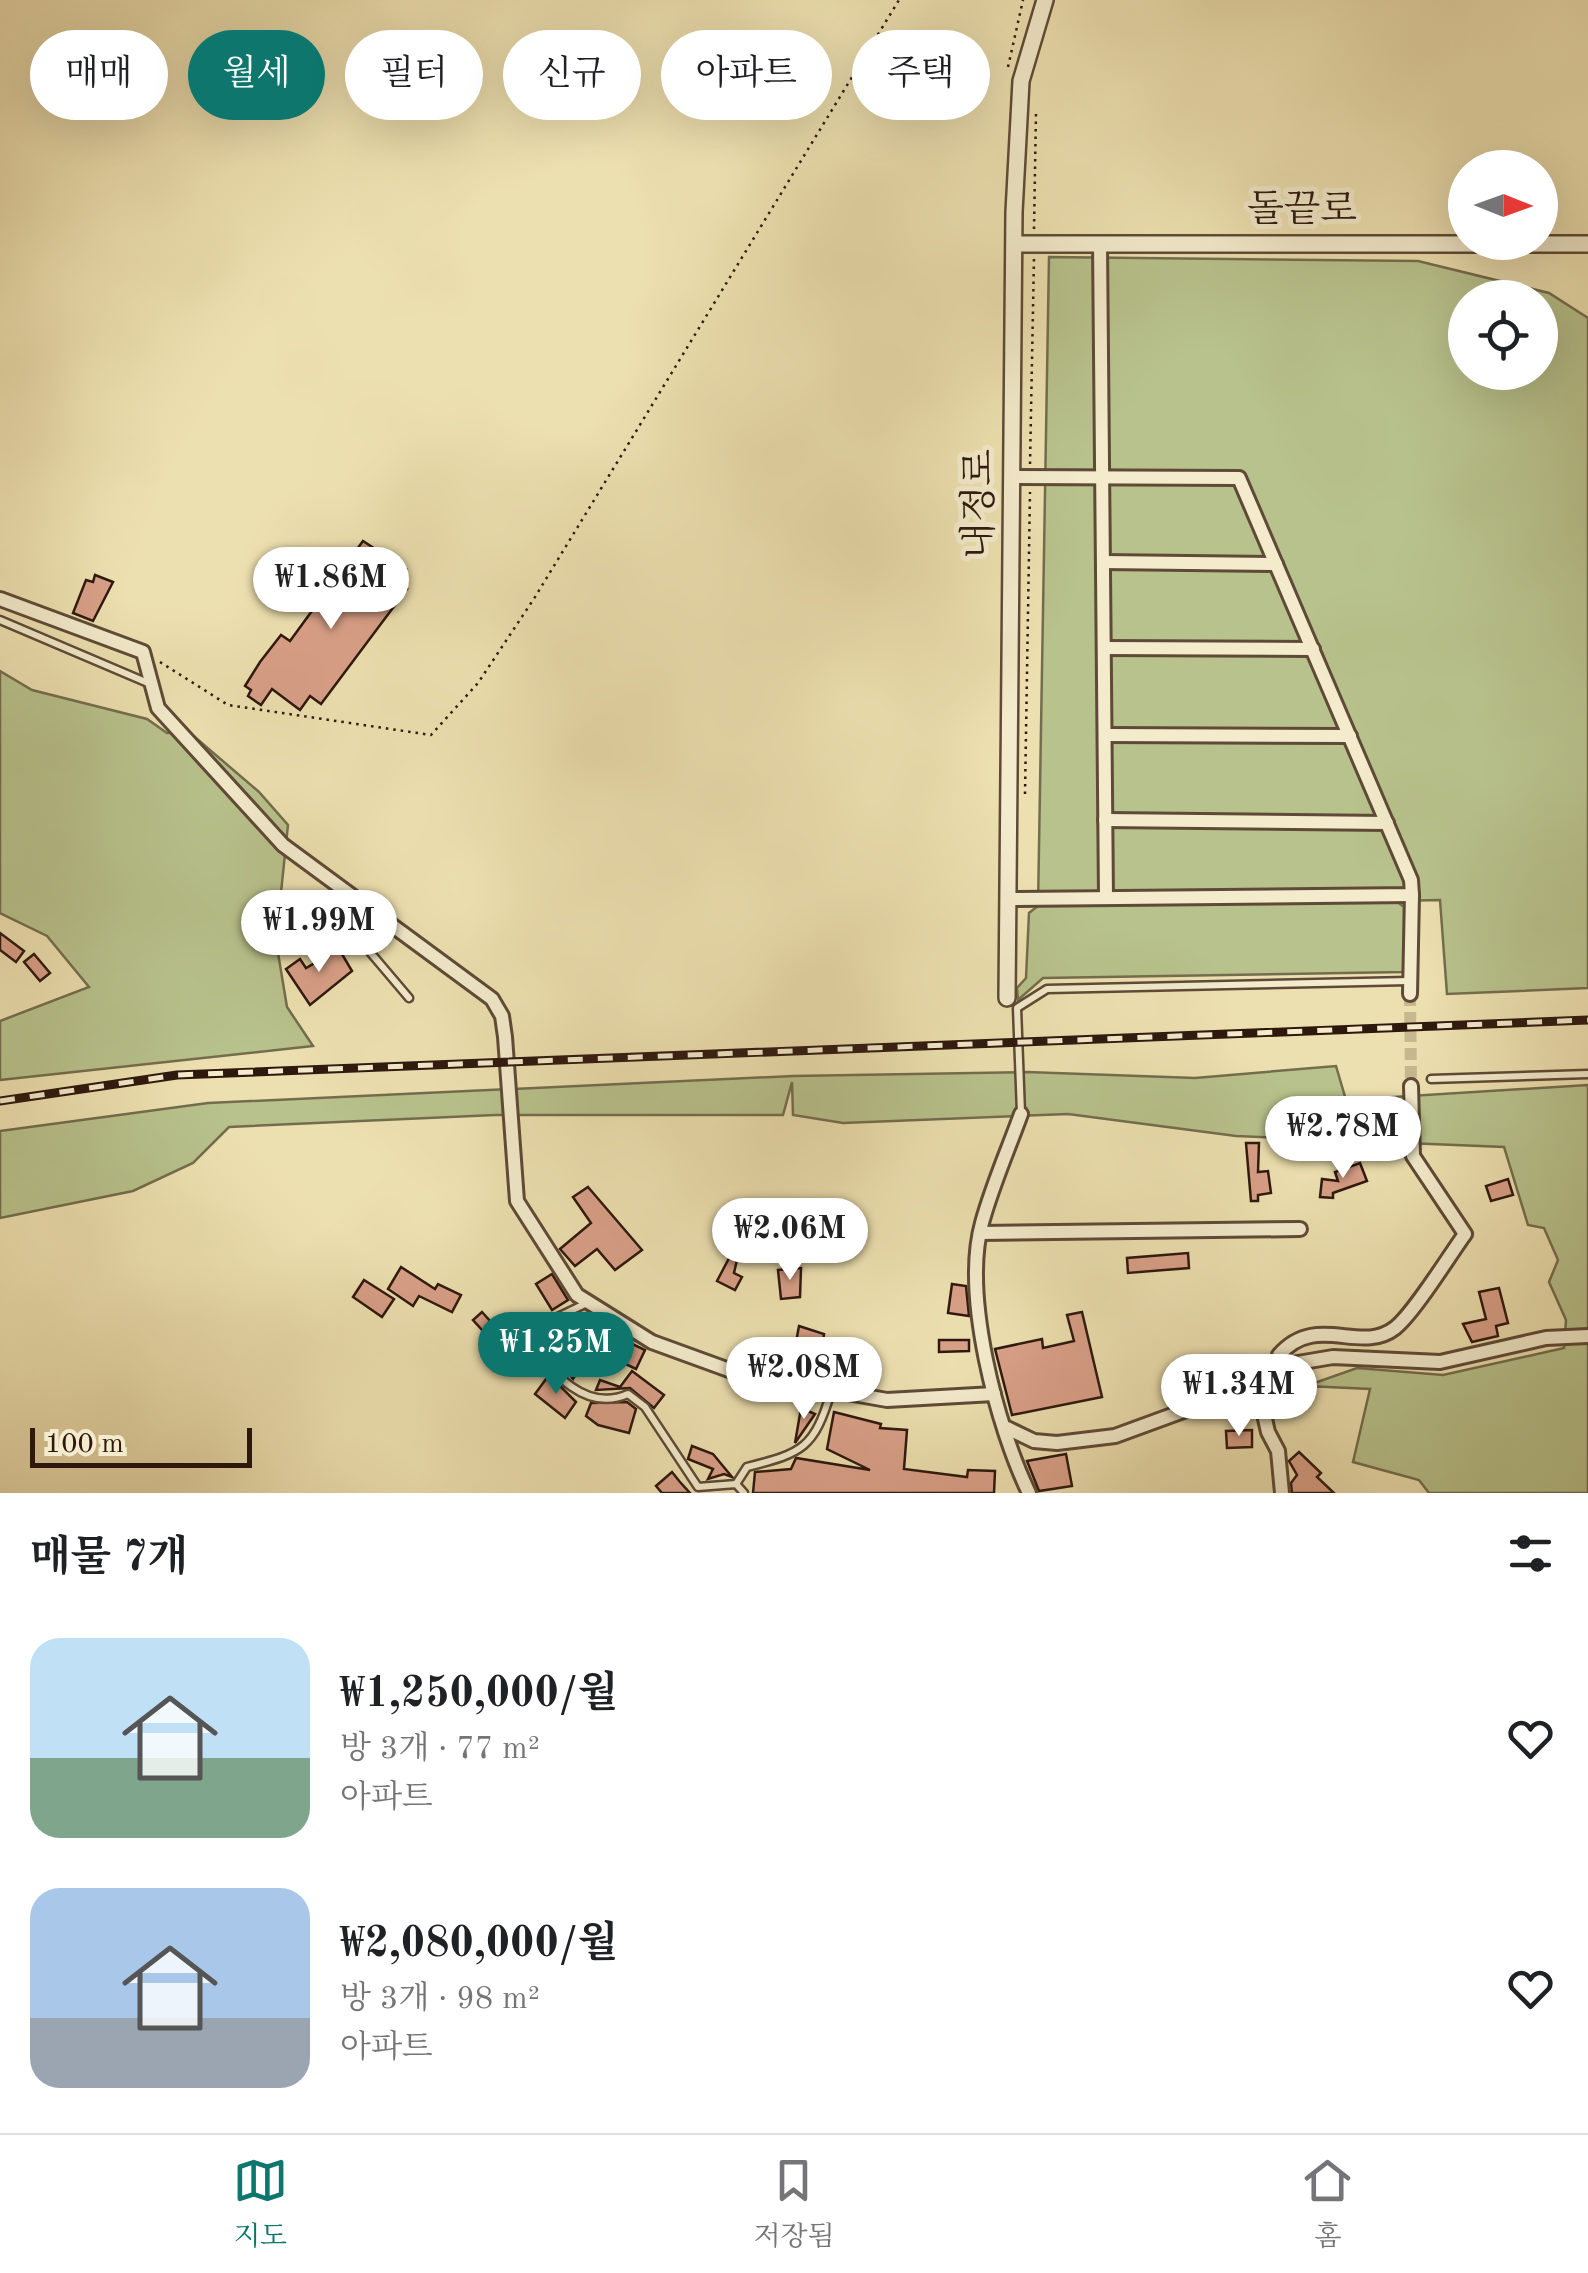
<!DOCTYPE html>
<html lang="ko">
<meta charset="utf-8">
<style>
:root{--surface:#fff;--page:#f6f6f6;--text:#202124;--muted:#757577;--line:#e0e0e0;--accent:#0f766e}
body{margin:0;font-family:"Old Standard TT","Noto Serif KR",serif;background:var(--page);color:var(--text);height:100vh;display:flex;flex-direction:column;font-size:38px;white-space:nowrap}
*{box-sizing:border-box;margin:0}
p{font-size:32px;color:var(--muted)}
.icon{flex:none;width:55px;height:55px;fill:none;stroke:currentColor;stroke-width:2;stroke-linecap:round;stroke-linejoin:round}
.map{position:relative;height:1493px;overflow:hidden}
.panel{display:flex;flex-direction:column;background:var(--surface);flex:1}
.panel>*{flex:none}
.banner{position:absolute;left:30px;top:30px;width:1000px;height:90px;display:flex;gap:20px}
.needle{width:65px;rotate:91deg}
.controls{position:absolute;left:1448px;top:150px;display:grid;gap:20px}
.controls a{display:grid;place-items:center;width:110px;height:110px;border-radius:50%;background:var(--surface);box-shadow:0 10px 40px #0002;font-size:50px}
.scale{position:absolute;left:30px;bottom:25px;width:222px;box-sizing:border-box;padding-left:10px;border:5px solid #2e180e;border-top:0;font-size:28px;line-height:35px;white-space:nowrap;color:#2e180e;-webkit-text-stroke:8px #f3ebcc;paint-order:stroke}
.price{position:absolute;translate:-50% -85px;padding:0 22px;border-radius:35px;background:#fff;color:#222;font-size:32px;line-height:65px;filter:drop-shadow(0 2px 5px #0008)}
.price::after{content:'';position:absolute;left:50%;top:60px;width:30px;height:22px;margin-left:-15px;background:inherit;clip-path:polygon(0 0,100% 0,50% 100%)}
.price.on{background:var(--accent);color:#fff}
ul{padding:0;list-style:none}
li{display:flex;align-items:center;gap:30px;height:250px;padding:0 30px}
li span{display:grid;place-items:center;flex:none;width:280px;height:200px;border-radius:30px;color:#555}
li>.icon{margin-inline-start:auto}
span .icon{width:120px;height:120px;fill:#fffc;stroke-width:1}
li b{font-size:42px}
h2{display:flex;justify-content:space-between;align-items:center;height:120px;padding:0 30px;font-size:42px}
.pill{padding:0 35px;border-radius:45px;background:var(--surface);box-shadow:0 10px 40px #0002;font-size:35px;line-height:90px}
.pill.on{background:var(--accent);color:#fff}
.tabs{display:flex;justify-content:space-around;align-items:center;height:140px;border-top:2px solid var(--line);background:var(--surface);font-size:28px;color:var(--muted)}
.tabs a{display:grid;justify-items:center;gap:5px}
.tabs .on{color:var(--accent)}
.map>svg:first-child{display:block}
</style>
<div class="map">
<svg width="1588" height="1493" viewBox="0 0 1588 1493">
<rect width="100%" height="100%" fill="#ede0b0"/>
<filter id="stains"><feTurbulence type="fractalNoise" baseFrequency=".002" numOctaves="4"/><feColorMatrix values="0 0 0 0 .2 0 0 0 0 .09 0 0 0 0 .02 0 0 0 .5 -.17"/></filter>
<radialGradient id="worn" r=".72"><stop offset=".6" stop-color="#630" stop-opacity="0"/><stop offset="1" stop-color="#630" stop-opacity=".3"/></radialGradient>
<!-- green -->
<g fill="#b8c28c" stroke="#736d4d" stroke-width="2.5" fill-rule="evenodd">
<path d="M1049,257L1418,261L1549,293L1588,318V988L1447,994L1440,900L1396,901L1404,907V972L1043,978L1018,1000L1017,988L1026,978L1029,913L1038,906ZM1465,298H1540V372H1465Z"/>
<polygon points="0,671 32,690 147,719 167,733 189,732 259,792 288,825 276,941 287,1007 313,1046 0,1080 0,1021 89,987 47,936 0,913"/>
<polygon points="1336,1066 1346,1100 1588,1085 1588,1493 1429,1493 1419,1480 1353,1462 1370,1389 1306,1386 1357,1368 1443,1375 1564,1348 1566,1320 1549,1282 1558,1260 1544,1228 1528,1225 1504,1147 1236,1136 1068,1114 843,1123 793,1115 792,1082 783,1115 495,1115 229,1127 193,1163 133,1191 0,1218 0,1131 208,1103 793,1076 1027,1072 1195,1078"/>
</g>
<!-- building -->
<g fill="#d9a088" stroke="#2e180e" stroke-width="2.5">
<polygon points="363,541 406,569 396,581 407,589 321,704 310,696 300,710 272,689 261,705 248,696 251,690 245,686 260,662 281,635 290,641"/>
<polygon points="95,575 113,582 93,621 73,613 86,580 93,582"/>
<polygon points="0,933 24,951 16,962 0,950"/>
<polygon points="339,949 352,971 310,1005 286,969 300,959 306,968"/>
<polygon points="34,954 50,973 40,981 24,962"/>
<polygon points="1246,1143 1259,1143 1258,1172 1268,1171 1271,1193 1258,1195 1258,1201 1251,1201"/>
<polygon points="1360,1163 1367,1181 1333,1193 1333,1198 1320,1197 1322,1179 1338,1181 1335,1172"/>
<polygon points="1508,1179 1513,1195 1491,1201 1486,1186"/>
<polygon points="588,1187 642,1250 615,1270 597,1249 575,1266 560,1249 591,1223 573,1197"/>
<polygon points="736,1245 740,1247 734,1273 742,1277 735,1290 717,1281"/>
<polygon points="1188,1253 1189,1268 1128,1273 1127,1258"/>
<polygon points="401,1267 435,1289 438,1284 461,1295 452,1312 419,1296 413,1306 388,1289"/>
<polygon points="801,1268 800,1297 781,1299 778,1270"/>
<polygon points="552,1274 568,1300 552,1310 536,1284"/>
<polygon points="364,1280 394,1299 382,1317 353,1297"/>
<polygon points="952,1284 966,1286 969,1316 948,1313"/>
<polygon points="1499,1288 1508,1323 1496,1326 1498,1336 1472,1342 1463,1324 1486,1319 1479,1292"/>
<polygon points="482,1312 500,1332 519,1344 505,1362 488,1348 493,1342 473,1320"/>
<polygon points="1082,1312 1102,1397 1012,1415 995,1349 1042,1339 1043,1348 1074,1341 1067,1315"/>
<polygon points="587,1313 605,1326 596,1338 589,1332 580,1342 564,1334"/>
<polygon points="799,1326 824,1334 818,1374 804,1372 805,1367 800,1366 804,1344 796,1342"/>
<polygon points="552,1335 583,1364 573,1379 544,1343"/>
<polygon points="622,1339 645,1350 636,1369 613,1358"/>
<polygon points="939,1340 969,1340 969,1351 939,1352"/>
<polygon points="632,1371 664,1395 654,1408 630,1388 596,1390 600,1380 620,1387"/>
<polygon points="549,1375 576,1402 565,1418 535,1394"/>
<polygon points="627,1402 636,1409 629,1433 598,1425 586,1416 591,1403"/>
<polygon points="801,1408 815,1414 795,1443"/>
<polygon points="834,1412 881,1424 880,1428 907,1430 904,1469 967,1477 968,1470 995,1471 994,1493 753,1493 755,1472 791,1469 796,1458 870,1470 827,1449"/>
<polygon points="1252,1430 1252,1447 1227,1448 1226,1431"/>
<polygon points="692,1446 713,1454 732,1477 724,1474 708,1479 713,1469 688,1459"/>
<polygon points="1299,1452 1321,1473 1317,1477 1334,1493 1292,1493 1291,1483 1297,1475 1289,1461"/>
<polygon points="1066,1454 1072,1486 1039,1491 1027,1461"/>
<polygon points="672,1472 680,1482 690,1493 662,1493 656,1486"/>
</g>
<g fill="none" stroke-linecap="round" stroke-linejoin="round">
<!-- minor-tunnel -->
<polyline stroke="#c7b890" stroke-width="12" stroke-dasharray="12 6" stroke-linecap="butt" points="1410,994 1411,1086"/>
<!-- service casing -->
<g stroke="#5e4a36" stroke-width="11">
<g id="service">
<polyline points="0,620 148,683"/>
<polyline points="383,919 370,952 409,998"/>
<polyline points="1431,1079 1588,1074"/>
<polyline points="1021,1113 1017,1008 1047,989 1409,981"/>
<path d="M587,1303L537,1327L534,1339C550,1375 587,1412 628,1394L645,1407L698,1487L736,1484L744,1493"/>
<path d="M736,1484L747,1467C803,1453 814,1448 831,1392"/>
</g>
</g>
<!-- minor casing -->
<g stroke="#5e4a36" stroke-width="18">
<g id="minor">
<polyline points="1100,244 1106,898"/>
<polyline points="1103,562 1276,564"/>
<polyline points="0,599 143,652 158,708 283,845 492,999 502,1016 505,1037 517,1201 577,1295 652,1342 740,1374 887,1400 994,1394"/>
<polyline points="1104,648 1313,649"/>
<polyline points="1105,735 1350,736"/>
<polyline points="1105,820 1387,823"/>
<polyline points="1007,899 1412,895 1411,880 1239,478 1013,477"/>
<polyline points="1410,994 1412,895"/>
<path d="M1021,1114C1008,1150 992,1186 982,1223C962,1295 997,1427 1029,1493"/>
<polyline points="980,1233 1300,1229"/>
<path d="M1280,1366L1279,1355C1317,1312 1360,1355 1395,1328C1414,1313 1449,1256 1465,1234L1413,1156L1411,1086"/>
<polyline points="1257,1384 1268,1432 1278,1451 1282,1493"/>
<polyline points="1007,1428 1034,1441 1057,1443 1115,1436 1257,1384 1280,1366 1333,1357 1440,1362 1546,1338 1588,1336"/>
</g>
</g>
<!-- tertiary casing -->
<g stroke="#5e4a36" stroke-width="20">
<g id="tertiary">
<polyline points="1015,244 1588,244"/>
<polyline points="1007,998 1014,212 1021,81 1045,0"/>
</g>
</g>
<!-- path -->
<g stroke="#2e180e" stroke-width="2.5" stroke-dasharray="2.5 5" stroke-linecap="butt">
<polyline points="1008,67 1023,0"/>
<polyline points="1034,229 1036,112"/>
<polyline points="1030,464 1034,257"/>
<polyline points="160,662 228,705 431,735 478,683 535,597 899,0"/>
<polyline points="1025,794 1030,492"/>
</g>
<!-- service -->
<use href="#service" stroke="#f3ebcc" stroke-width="6"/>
<!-- minor -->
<use href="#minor" stroke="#f3ebcc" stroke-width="12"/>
<!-- tertiary -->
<use href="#tertiary" stroke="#f3ebcc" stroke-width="15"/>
<!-- rail casing -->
<g stroke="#2e180e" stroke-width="9">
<polyline id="rail" points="0,1101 177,1075 1588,1020"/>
</g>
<!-- rail -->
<use href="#rail" stroke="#f3ebcc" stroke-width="5" stroke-dasharray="15" stroke-linecap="butt"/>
</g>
<g text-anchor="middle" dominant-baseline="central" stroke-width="10" stroke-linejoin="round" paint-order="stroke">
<!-- street labels -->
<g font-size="38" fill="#2e180e" stroke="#f3ebcc">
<text x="1302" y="211">돌끝로</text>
<text transform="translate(981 504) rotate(-90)">내정로</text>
</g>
</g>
<rect width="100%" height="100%" filter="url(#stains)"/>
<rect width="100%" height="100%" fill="url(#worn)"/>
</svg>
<div class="controls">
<a><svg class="needle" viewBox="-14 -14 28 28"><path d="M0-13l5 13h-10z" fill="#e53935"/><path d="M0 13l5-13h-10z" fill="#757577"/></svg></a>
<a><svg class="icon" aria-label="locate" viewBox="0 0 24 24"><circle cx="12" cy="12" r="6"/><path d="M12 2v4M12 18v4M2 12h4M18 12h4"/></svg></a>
</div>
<div class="scale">100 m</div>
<b class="price" style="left:331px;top:632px">₩1.86M</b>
<b class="price" style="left:319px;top:975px">₩1.99M</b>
<b class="price" style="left:1343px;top:1181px">₩2.78M</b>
<b class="price" style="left:790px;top:1283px">₩2.06M</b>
<b class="price on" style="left:556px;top:1397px">₩1.25M</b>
<b class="price" style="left:804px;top:1422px">₩2.08M</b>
<b class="price" style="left:1239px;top:1439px">₩1.34M</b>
<div class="banner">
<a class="pill">매매</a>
<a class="pill on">월세</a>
<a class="pill">필터</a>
<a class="pill">신규</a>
<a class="pill">아파트</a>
<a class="pill">주택</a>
</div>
</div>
<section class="panel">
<h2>매물 7개<svg class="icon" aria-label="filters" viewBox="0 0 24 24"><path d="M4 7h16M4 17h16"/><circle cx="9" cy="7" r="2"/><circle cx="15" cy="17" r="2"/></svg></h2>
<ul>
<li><span style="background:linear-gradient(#bfe0f5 60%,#7fa58c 0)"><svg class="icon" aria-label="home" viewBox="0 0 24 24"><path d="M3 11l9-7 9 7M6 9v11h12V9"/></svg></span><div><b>₩1,250,000/월</b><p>방 3개 · 77 m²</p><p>아파트</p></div><svg class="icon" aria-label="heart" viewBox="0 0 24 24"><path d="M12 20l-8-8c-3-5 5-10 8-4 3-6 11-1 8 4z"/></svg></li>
<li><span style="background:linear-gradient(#a9c7e8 65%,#9aa5b1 0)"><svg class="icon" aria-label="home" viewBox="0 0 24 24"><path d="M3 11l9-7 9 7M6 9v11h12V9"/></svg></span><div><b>₩2,080,000/월</b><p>방 3개 · 98 m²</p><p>아파트</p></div><svg class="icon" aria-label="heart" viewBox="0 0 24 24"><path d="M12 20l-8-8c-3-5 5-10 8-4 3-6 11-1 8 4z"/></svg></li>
</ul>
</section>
<nav class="tabs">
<a class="on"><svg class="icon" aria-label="map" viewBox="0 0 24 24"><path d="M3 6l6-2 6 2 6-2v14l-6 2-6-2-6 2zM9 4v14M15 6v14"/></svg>지도</a>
<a><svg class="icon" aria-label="saved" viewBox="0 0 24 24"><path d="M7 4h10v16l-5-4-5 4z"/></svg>저장됨</a>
<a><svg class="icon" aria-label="home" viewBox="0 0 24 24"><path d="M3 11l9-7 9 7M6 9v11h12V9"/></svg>홈</a>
</nav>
